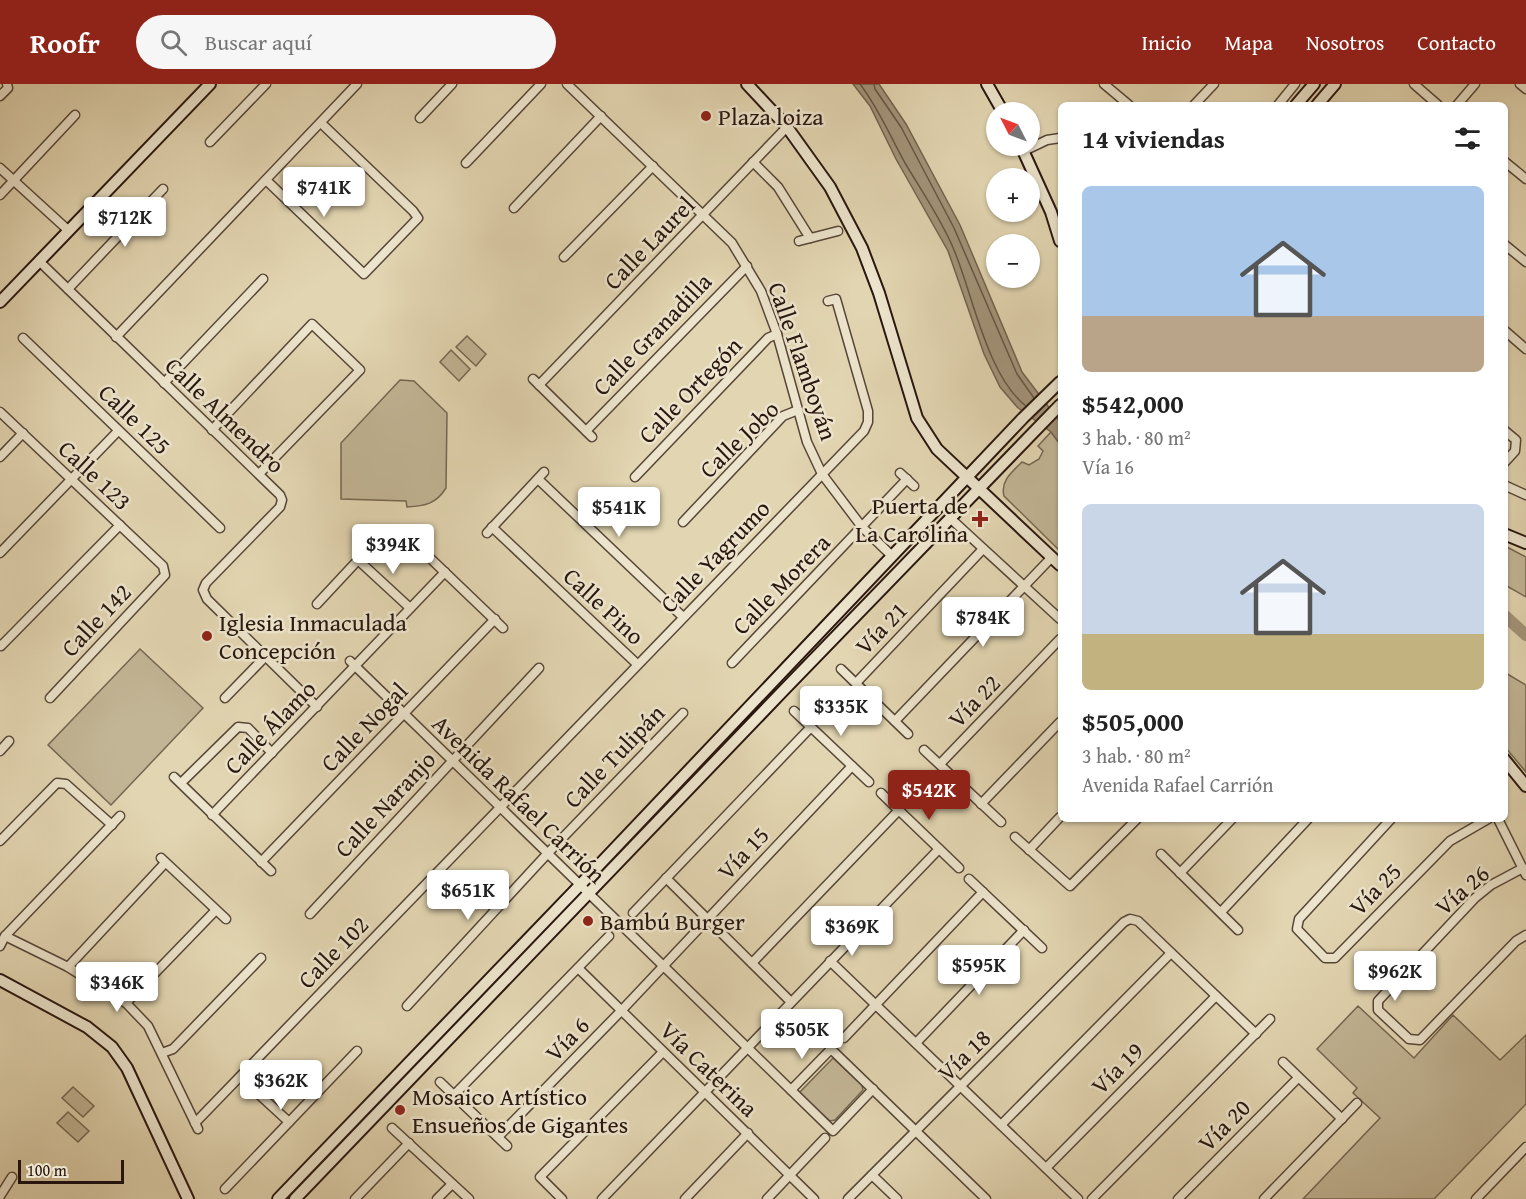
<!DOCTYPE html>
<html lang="es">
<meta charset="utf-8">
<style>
:root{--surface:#fff;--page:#f6f6f6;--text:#222;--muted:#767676;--accent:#8f2418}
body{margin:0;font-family:"Gentium Book Plus",serif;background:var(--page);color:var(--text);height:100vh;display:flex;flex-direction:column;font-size:22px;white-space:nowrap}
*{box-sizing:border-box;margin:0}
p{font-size:20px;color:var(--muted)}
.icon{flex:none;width:33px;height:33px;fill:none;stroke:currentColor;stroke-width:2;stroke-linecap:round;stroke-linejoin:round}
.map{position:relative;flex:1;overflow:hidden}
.sheet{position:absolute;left:1058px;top:18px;width:450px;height:720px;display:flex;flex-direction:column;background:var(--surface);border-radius:9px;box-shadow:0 2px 4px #0004}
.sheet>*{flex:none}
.needle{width:39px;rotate:312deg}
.controls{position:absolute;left:986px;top:18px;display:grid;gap:12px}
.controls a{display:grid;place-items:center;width:54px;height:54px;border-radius:50%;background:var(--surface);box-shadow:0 2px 4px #0004;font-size:30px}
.scale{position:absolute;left:18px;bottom:15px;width:106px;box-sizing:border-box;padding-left:6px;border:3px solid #28160f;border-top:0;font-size:16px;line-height:21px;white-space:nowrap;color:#28160f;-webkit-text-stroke:4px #ece4cc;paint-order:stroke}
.price{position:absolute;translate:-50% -51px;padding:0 14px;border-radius:6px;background:#fff;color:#222;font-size:20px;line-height:39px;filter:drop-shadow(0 2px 3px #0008)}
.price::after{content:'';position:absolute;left:50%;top:36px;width:18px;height:14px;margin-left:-9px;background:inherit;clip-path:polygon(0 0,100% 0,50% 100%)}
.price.on{background:var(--accent);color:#fff}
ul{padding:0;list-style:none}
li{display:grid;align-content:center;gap:12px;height:318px;padding:0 24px}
li span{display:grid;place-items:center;height:186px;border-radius:9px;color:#555}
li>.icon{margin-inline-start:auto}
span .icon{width:108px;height:108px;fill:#fffc;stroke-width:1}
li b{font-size:26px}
h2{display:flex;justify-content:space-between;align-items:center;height:72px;padding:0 24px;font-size:26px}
header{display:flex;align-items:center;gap:36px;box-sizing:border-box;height:84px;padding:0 30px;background:var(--accent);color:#fff}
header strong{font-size:28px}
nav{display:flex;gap:33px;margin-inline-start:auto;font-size:21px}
.search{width:420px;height:54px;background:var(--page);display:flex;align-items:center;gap:15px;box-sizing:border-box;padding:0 21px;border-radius:33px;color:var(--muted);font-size:22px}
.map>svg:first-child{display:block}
</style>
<header>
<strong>Roofr</strong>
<div class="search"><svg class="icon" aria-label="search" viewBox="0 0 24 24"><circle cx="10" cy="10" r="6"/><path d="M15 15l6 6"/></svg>Buscar aquí</div>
<nav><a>Inicio</a><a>Mapa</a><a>Nosotros</a><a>Contacto</a></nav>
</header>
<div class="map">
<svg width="1526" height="1115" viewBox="0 0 1526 1115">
<rect width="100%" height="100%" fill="#e2d5b1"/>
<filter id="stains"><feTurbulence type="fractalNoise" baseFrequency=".00333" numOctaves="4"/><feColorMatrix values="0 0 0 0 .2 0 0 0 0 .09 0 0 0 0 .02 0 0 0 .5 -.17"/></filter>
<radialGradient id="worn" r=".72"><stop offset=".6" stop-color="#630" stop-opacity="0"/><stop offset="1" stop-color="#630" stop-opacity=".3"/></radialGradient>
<!-- green -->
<g fill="#c2b595" stroke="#756652" stroke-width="1.5">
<polygon points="467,252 486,270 476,282 456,263"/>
<polygon points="451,266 470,285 459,297 440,278"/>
<path d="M400,296L414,297L447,329L446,404C436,420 425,422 407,423L406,417L341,415V359Z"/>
<path d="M1051,348L1060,360V467L1004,412C1000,397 1012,388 1022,378L1029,381L1039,375L1043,367L1038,362Z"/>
<polygon points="1505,462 1526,473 1526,513 1505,501"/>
<polygon points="140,565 203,624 111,721 48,661"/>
<polygon points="1504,588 1526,601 1526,688 1505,663"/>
<polygon points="1358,922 1414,974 1453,931 1500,976 1526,951 1526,1020 1434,1115 1303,1115 1380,1034 1353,1009 1357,1004 1317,965"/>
<polygon points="833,974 862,1001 863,1006 835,1036 830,1037 801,1011 800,1008"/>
<polygon points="73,1003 94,1022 83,1033 62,1014"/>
<polygon points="68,1028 89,1047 78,1058 57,1039"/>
</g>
<!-- water -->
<polygon fill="#a3947a" stroke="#72624f" stroke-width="1.5" points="853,0 879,0 906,40 960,141 1022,288 1060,338 1060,360 1051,348 1017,323 1000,303 984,270 948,167 896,75 870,22"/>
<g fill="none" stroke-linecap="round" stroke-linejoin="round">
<!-- shore -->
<g stroke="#654" stroke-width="1.5">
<path d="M860,0C879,25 890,52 905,79C921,106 943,138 954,166C973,211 987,292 1026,322"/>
<polyline points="874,0 875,5 901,43 954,144 1017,290 1034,314"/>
</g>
<!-- river -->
<polyline stroke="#a3947a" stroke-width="12" points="1504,531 1526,551"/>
<!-- street casing -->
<g stroke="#564638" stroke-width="11">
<g id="street">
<polyline points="567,0 732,159 761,207 777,250 807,358 822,390 862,443 892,472"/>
<polyline points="1104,0 1129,21"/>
<polyline points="1414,0 1438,21"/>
<polyline points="1520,0 1526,5"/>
<polyline points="0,12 8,4 7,0"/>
<polyline points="1194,21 1214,0"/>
<polyline points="1278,21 1295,0"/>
<polyline points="1457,21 1475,0"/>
<polyline points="420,34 452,0"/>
<polyline points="210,58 266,0"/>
<polyline points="1024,67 1047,56 1060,54"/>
<polyline points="1504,77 1526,95"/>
<polyline points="753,78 778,103 810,154"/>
<polyline points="466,79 541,0"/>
<polyline points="0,84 69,147"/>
<polyline points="266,96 364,190 418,134 413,127 321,39"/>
<polyline points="0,111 75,31"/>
<polyline points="514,124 601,32"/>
<polyline points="799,157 838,147"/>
<polyline points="1504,160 1526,178"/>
<polyline points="564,173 653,82"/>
<polyline points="39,177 280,411 282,416 280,423 206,499 203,506 207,515 317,623"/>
<polyline points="68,205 163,105"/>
<polyline points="1504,246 1526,265"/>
<polyline points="116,253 357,0"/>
<polyline points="23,254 220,444"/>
<polyline points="533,295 592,353"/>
<polyline points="164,299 263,195"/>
<polyline points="539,301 787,43"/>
<polyline points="0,328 163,482 165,491 50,614"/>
<polyline points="212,346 312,240 360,286 259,390"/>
<polyline points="1504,346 1516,356 1515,367 1504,379"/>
<polyline points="586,347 747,182"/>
<polyline points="0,373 23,349"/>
<polyline points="900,389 914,402"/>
<polyline points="635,393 768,254 777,250"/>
<polyline points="538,395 683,533"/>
<polyline points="1504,401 1526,411"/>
<polyline points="950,434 1060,535"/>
<polyline points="683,438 783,332 798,326"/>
<polyline points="492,443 637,580"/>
<polyline points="487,449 544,388"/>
<polyline points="0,469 118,347"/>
<polyline points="431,475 503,544"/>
<polyline points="317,520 358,476 410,524"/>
<polyline points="0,561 1,562 120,441"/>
<polyline points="350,577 833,1047 873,1005"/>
<polyline points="732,579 907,395"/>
<polyline points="841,585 908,650"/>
<polyline points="856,599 983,465"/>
<polyline points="225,614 266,572"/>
<polyline points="794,627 869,698"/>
<polyline points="895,637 1052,473"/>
<polyline points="924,666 1001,738"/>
<polyline points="0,667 9,657"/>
<polyline points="940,680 1060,555"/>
<polyline points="174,693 271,787"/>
<polyline points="181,699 238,643 248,644 272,669"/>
<polyline points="881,709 959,784"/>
<polyline points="981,720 1060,638"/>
<polyline points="212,731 445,488"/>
<polyline points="1391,735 1299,835 1297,845 1325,874 1335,874 1450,757 1488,735"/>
<polyline points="1498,735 1526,791"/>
<polyline points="1015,753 1070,802 1137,735"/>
<polyline points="0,757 57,699 66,700 112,741"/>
<polyline points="1029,766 1060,733"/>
<polyline points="1161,770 1238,846"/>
<polyline points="161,774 226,835"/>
<polyline points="261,778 495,535"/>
<polyline points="1523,784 1491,801 1475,814 1378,917 1378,926 1409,955 1420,956 1516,857 1526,851"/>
<polyline points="1180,789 1232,735"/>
<polyline points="666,794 791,918"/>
<polyline points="969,795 1042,864"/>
<polyline points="1221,828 1308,735"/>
<polyline points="633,829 811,643"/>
<polyline points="310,830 539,584"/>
<polyline points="5,852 68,883 126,919 148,942 198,1045"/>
<polyline points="0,862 5,852 120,732"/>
<polyline points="830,877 1078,1115"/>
<polyline points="752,879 899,726"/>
<polyline points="68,883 165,779"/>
<polyline points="578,884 814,1115"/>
<polyline points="126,919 215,827"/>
<polyline points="407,922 548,769 683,629"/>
<polyline points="844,954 983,808"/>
<polyline points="916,959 1024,846"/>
<polyline points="162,969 173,965 261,874"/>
<polyline points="1283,978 1342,1035"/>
<polyline points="240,993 289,1038"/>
<polyline points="440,998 507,1062"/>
<polyline points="791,1006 831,965 986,1115"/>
<polyline points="454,1011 609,852"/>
<polyline points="195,1039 864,347 868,338 868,327 836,215 828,217"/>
<polyline points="1001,1041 1171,869"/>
<polyline points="392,1044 469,1115"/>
<polyline points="498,1053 621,927 852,682"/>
<polyline points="1046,1084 1216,912"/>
<polyline points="872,1091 897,1115"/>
<polyline points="225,1105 357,967"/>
<polyline points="0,1112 12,1093"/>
<polyline points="355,1115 409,1059"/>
<polyline points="437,1115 452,1100"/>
<polyline points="562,1115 540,1093 663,968"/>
<path d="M602,1115C715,999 826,881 939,765"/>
<polyline points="685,1115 748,1049"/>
<polyline points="767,1115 825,1054"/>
<polyline points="848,1115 1124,838 1130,835 1138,837 1256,950"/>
<polyline points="1092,1115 1270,935"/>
<polyline points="1178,1115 1298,994"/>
<polyline points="1264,1115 1357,1019"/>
<polyline points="1476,1115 1526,1063"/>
</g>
</g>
<!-- secondary casing -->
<g stroke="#28160f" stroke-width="14">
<g id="secondary">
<polyline points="747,0 787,43 830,103 862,164 879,209 917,334 937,365 1060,481"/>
<polyline points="987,0 1003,28"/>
<polyline points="1296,21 1314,0"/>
<polyline points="1317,21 1335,0"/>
<polyline points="1021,62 1051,128 1060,157"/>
<polyline points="0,218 210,0"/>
<polyline points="1504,450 1526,459"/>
<polyline points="1504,675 1526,702"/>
<polyline points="0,896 87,943 112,963 127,984 188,1115"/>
<polyline points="278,1115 581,800 1023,334 1060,298"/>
<polyline points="295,1115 781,609 1060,321"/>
</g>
</g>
<!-- street -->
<use href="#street" stroke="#ece4cc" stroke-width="8"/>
<!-- secondary -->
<use href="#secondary" stroke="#ece4cc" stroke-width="10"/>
</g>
<!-- markers -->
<g fill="#8f2418" stroke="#ece4cc" stroke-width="2">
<circle cx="706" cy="32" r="6"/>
<path d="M977 426h6v6h6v6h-6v6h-6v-6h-6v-6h6z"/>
<circle cx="207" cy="552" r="6"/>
<circle cx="588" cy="837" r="6"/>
<circle cx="400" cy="1026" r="6"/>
</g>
<g text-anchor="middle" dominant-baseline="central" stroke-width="5" stroke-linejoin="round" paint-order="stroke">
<!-- poi labels -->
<g font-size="24" fill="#28160f" stroke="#ece4cc" text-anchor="start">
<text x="718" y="32">Plaza loiza</text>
<text x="968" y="421" text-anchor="end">Puerta de<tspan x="968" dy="28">La Carolina</tspan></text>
<text x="219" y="538">Iglesia Inmaculada<tspan x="219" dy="28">Concepción</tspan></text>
<text x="600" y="837">Bambú Burger</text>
<text x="412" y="1012">Mosaico Artístico<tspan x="412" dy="28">Ensueños de Gigantes</tspan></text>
</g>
<!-- street labels -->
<g font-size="24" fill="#28160f" stroke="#ece4cc">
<text transform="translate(649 159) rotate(-46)">Calle Laurel</text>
<text transform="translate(652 250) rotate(-46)">Calle Granadilla</text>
<text transform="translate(803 277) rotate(71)">Calle Flamboyán</text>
<text transform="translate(690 306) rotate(-46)">Calle Ortegón</text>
<text transform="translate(225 331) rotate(44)">Calle Almendro</text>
<text transform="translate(135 335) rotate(44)">Calle 125</text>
<text transform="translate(739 355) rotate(-44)">Calle Jobo</text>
<text transform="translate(95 391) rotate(43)">Calle 123</text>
<text transform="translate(715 472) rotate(-46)">Calle Yagrumo</text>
<text transform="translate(781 500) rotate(-46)">Calle Morera</text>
<text transform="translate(604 522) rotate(43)">Calle Pino</text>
<text transform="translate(96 536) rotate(-47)">Calle 142</text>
<text transform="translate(881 544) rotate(-46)">Vía 21</text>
<text transform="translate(974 617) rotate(-46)">Vía 22</text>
<text transform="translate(270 643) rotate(-46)">Calle Álamo</text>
<text transform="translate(364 643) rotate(-46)">Calle Nogal</text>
<text transform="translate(614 672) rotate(-46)">Calle Tulipán</text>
<text transform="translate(519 715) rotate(44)">Avenida Rafael Carrión</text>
<text transform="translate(385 720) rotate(-47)">Calle Naranjo</text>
<text transform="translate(743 769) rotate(-47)">Vía 15</text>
<text transform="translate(1375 805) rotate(-46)">Vía 25</text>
<text transform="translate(1462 806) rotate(-41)">Vía 26</text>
<text transform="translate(333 868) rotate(-46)">Calle 102</text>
<text transform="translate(567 955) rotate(-46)">Vía 6</text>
<text transform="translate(964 971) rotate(-44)">Vía 18</text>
<text transform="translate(1117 984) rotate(-45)">Vía 19</text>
<text transform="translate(709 985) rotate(44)">Vía Caterina</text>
<text transform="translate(1224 1041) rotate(-45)">Vía 20</text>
</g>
</g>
<rect width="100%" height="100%" filter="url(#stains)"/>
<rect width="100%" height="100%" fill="url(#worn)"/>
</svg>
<div class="controls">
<a><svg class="needle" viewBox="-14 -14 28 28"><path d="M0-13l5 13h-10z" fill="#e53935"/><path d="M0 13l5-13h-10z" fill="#767676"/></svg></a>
<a>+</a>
<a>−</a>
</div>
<div class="scale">100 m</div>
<b class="price" style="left:324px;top:134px">$741K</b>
<b class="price" style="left:125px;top:164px">$712K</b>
<b class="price" style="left:619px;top:454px">$541K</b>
<b class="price" style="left:393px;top:491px">$394K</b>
<b class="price" style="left:983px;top:564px">$784K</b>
<b class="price" style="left:841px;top:653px">$335K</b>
<b class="price on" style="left:929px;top:737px">$542K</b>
<b class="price" style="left:468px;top:837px">$651K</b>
<b class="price" style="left:852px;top:873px">$369K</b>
<b class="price" style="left:979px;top:912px">$595K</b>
<b class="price" style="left:1395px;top:918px">$962K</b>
<b class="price" style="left:117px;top:929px">$346K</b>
<b class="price" style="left:802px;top:976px">$505K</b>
<b class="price" style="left:281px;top:1027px">$362K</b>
<section class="sheet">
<h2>14 viviendas<svg class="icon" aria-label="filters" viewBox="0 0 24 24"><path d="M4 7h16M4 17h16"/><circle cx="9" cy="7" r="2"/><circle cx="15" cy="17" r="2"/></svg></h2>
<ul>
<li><span style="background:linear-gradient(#a9c7e8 70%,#b9a48a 0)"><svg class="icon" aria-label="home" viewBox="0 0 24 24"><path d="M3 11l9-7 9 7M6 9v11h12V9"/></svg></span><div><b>$542,000</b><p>3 hab. · 80 m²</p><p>Vía 16</p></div></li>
<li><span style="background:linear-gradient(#c9d6e8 70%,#c2b280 0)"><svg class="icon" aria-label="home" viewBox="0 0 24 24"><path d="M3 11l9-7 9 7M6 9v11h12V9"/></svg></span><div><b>$505,000</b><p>3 hab. · 80 m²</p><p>Avenida Rafael Carrión</p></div></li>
</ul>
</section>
</div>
